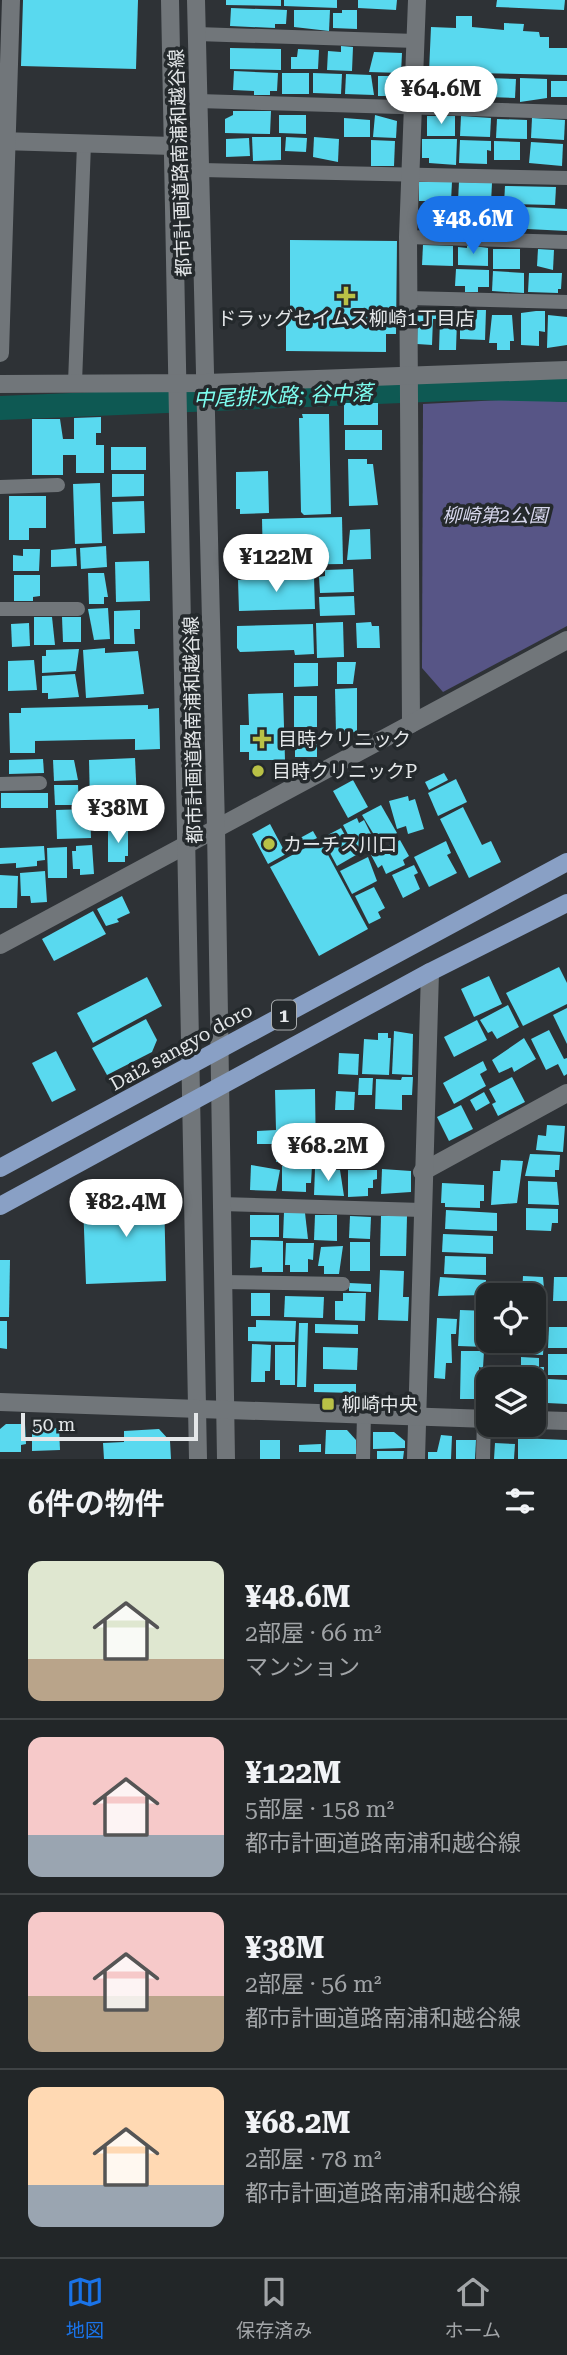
<!DOCTYPE html>
<html lang="ja">
<meta charset="utf-8">
<style>
:root{--surface:#222628;--page:#2a2e30;--text:#f1f3f6;--muted:#a2a5a8;--line:#3f4345;--accent:#1a73e8}
body{margin:0;font-family:"Roboto Serif","Noto Sans JP",serif;background:var(--page);color:var(--text);height:100vh;display:flex;flex-direction:column;font-size:26px;white-space:nowrap}
*{box-sizing:border-box;margin:0}
p{font-size:23px;color:var(--muted)}
.icon{flex:none;width:38px;height:38px;fill:none;stroke:currentColor;stroke-width:2;stroke-linecap:round;stroke-linejoin:round}
.map{position:relative;height:1459px;overflow:hidden}
.sheet{display:flex;flex-direction:column;background:var(--surface);flex:1}
.sheet>*{flex:none}
.tools{position:absolute;left:476px;top:1283px;display:grid;gap:14px}
.tools a{display:grid;place-items:center;width:70px;height:70px;border-radius:14px;background:var(--surface);box-shadow:0 7px 28px #0002,0 0 0 2px var(--line);font-size:35px}
.scale{position:absolute;left:21px;bottom:18px;width:177px;box-sizing:border-box;padding-left:7px;border:4px solid #e4e7e9;border-top:0;font-size:19px;line-height:24px;white-space:nowrap;color:#e4e7e9;-webkit-text-stroke:5px #24292c;paint-order:stroke}
.price{position:absolute;translate:-50% -60px;padding:0 16px;border-radius:24px;background:#fff;color:#222;font-size:23px;line-height:46px;filter:drop-shadow(0 2px 4px #0008)}
.price::after{content:'';position:absolute;left:50%;top:42px;width:21px;height:16px;margin-left:-10px;background:inherit;clip-path:polygon(0 0,100% 0,50% 100%)}
.price.active{background:var(--accent);color:#fff}
ul{padding:0;list-style:none}
li{display:flex;align-items:center;gap:21px;height:175px;padding:0 28px}
li+li{border-top:2px solid var(--line)}
li span{display:grid;place-items:center;flex:none;width:196px;height:140px;border-radius:14px;color:#555}
li>.icon{margin-inline-start:auto}
span .icon{width:84px;height:84px;fill:#fffc;stroke-width:1}
li b{font-size:30px}
h2{display:flex;justify-content:space-between;align-items:center;height:84px;padding:0 28px;font-size:30px}
.menu{display:flex;justify-content:space-around;align-items:center;height:98px;border-top:2px solid var(--line);background:var(--surface);font-size:19px;color:var(--muted)}
.menu a{display:grid;justify-items:center;gap:4px}
.menu .active{color:var(--accent)}
.map>svg:first-child{display:block}
</style>
<div class="map">
<svg width="567" height="1459" viewBox="0 0 567 1459">
<rect width="100%" height="100%" fill="#2e3236"/>
<!-- green -->
<polygon fill="#575586" points="519,399 567,402 567,626 443,692 422,668 423,404"/>
<g fill="none" stroke-linecap="round" stroke-linejoin="round">
<!-- canal -->
<polyline stroke="#0e5953" stroke-width="24" points="0,408 472,388 567,390"/>
</g>
<!-- building -->
<g fill="#59d9ef">
<polygon points="23,0 138,0 136,69 21,66"/>
<polygon points="226,0 281,0 281,6 226,5"/>
<polygon points="284,0 337,0 337,8 284,6"/>
<polygon points="358,0 397,0 396,10 358,8"/>
<polygon points="497,0 565,0 564,10 496,7"/>
<polygon points="231,8 287,10 286,24 275,24 275,28 230,26"/>
<polygon points="294,10 330,10 329,31 294,27"/>
<polygon points="342,10 357,10 357,29 333,28 333,13 342,13"/>
<polygon points="456,16 472,16 472,27 504,30 504,23 524,24 523,31 539,32 540,37 549,37 549,48 567,48 567,75 429,72 431,27 456,28"/>
<polygon points="341,46 353,47 352,71 327,70 328,51 341,52"/>
<polygon points="230,48 281,49 281,70 230,69"/>
<polygon points="298,49 319,50 318,69 291,69 291,57 297,57"/>
<polygon points="374,52 402,53 401,73 369,72"/>
<polygon points="234,71 278,73 277,91 270,91 270,95 254,95 254,91 233,90"/>
<rect x="282" y="73" width="27" height="21"/>
<polygon points="313,73 342,74 341,94 313,93"/>
<polygon points="346,74 371,75 374,95 345,94"/>
<polygon points="425,75 452,75 451,98 424,97"/>
<polygon points="378,76 396,76 395,96 378,96"/>
<polygon points="456,77 484,78 484,97 455,96"/>
<polygon points="489,78 516,79 515,98 488,97"/>
<polygon points="520,78 547,79 547,98 520,102"/>
<rect x="551" y="81" width="16" height="16"/>
<polygon points="233,111 271,111 270,134 225,133 225,119 233,115"/>
<polygon points="279,115 306,115 306,134 279,133"/>
<polygon points="375,115 397,121 396,138 373,137"/>
<rect x="427" y="116" width="28" height="20"/>
<polygon points="461,116 491,118 490,137 460,136"/>
<polygon points="344,118 370,120 370,137 344,137"/>
<polygon points="532,118 565,120 564,140 531,138"/>
<polygon points="497,119 527,120 527,139 496,138"/>
<polygon points="252,137 281,137 281,160 253,161"/>
<polygon points="286,137 307,138 306,152 285,151"/>
<polygon points="314,137 339,139 338,162 313,157"/>
<polygon points="249,138 250,156 226,157 226,139"/>
<polygon points="422,139 457,139 456,165 429,163 429,158 422,158"/>
<polygon points="371,140 395,141 394,166 371,166"/>
<polygon points="460,140 491,141 491,151 487,150 487,164 459,163"/>
<polygon points="494,141 520,142 520,160 494,160"/>
<polygon points="531,142 563,144 562,166 529,163"/>
<polygon points="419,182 452,182 451,201 419,201"/>
<polygon points="459,182 492,183 491,203 458,201"/>
<polygon points="505,186 556,187 555,205 504,204"/>
<polygon points="425,204 454,205 454,227 419,226 420,211 425,211"/>
<polygon points="457,205 484,206 484,227 467,227 467,222 456,222"/>
<polygon points="488,207 516,208 515,230 494,230 493,226 487,226"/>
<polygon points="523,207 567,209 567,231 527,229 528,224 523,224"/>
<polygon points="290,240 397,241 396,334 386,334 386,352 286,351 286,318 290,318"/>
<polygon points="423,245 453,246 453,266 422,265"/>
<polygon points="467,245 488,248 488,266 458,265 458,247 467,248"/>
<rect x="493" y="249" width="27" height="20"/>
<polygon points="538,249 554,250 553,270 537,266"/>
<polygon points="456,269 489,270 489,287 478,287 478,292 465,292 465,286 455,286"/>
<polygon points="493,271 524,273 524,293 492,291"/>
<polygon points="529,273 562,273 561,289 558,289 558,293 528,292"/>
<polygon points="418,309 437,309 437,319 433,319 432,345 417,344"/>
<polygon points="460,310 486,310 485,340 460,339"/>
<polygon points="536,311 545,311 545,332 539,331 539,346 521,345 521,313"/>
<polygon points="492,315 512,315 514,341 510,341 510,350 497,350 497,343 489,343"/>
<polygon points="548,315 567,317 567,345 547,348"/>
<polygon points="440,319 457,320 456,350 439,350"/>
<rect x="344" y="403" width="34" height="22"/>
<polygon points="302,414 329,414 331,514 304,515 301,512 299,418 303,418"/>
<polygon points="101,417 101,433 96,433 96,445 104,445 104,473 76,473 76,455 63,455 63,475 32,475 32,419 60,419 63,439 74,439 74,418"/>
<rect x="345" y="430" width="37" height="20"/>
<rect x="111" y="447" width="35" height="23"/>
<polygon points="348,459 367,459 367,464 373,464 378,505 349,506"/>
<polygon points="268,471 269,513 240,514 240,509 236,509 236,472"/>
<polygon points="112,474 144,474 144,496 112,497"/>
<polygon points="100,483 102,543 75,544 73,484"/>
<polygon points="9,496 46,496 46,528 29,528 29,540 9,540"/>
<polygon points="144,501 145,533 113,534 112,502"/>
<polygon points="342,517 343,564 263,565 262,519"/>
<polygon points="370,529 371,559 347,560 350,530"/>
<polygon points="106,546 107,567 81,569 80,548"/>
<polygon points="76,548 77,566 51,567 51,550"/>
<polygon points="23,549 40,549 39,571 13,571 13,555 23,556"/>
<polygon points="149,561 150,601 116,602 115,562"/>
<polygon points="353,569 354,592 320,593 319,577 325,576 325,570"/>
<polygon points="88,573 104,573 108,597 104,597 104,604 89,604"/>
<polygon points="14,575 40,575 40,596 33,597 33,601 14,601"/>
<polygon points="314,578 315,609 239,611 238,580"/>
<polygon points="354,596 355,615 320,616 319,597"/>
<polygon points="108,608 110,639 94,640 88,609"/>
<polygon points="140,610 140,629 134,629 135,644 114,644 114,611"/>
<polygon points="34,617 52,617 55,645 34,645"/>
<polygon points="62,617 81,617 81,642 63,642"/>
<polygon points="343,622 344,657 317,658 316,623"/>
<polygon points="371,622 372,626 379,626 380,648 357,648 356,623"/>
<polygon points="29,623 30,646 12,647 11,624"/>
<polygon points="313,624 314,654 295,655 294,650 240,652 237,648 237,626"/>
<polygon points="105,648 105,653 138,651 144,694 86,698 83,650"/>
<polygon points="79,649 76,671 42,673 42,656 46,656 46,650"/>
<polygon points="34,660 37,690 8,691 8,661"/>
<polygon points="337,662 356,662 353,684 337,684"/>
<polygon points="294,663 318,663 318,686 294,687"/>
<polygon points="75,674 79,697 48,699 48,693 42,693 42,676"/>
<polygon points="357,688 357,732 336,733 335,689"/>
<polygon points="283,693 285,760 249,760 249,752 240,752 240,725 249,725 248,694"/>
<rect x="294" y="696" width="23" height="31"/>
<polygon points="148,705 148,709 159,708 160,749 135,750 135,739 35,741 35,753 10,753 9,713 21,713 21,708"/>
<polygon points="295,730 313,730 313,739 317,738 317,757 295,757"/>
<polygon points="135,758 137,801 90,803 89,760"/>
<polygon points="43,759 44,773 9,774 9,760"/>
<polygon points="53,760 74,760 78,780 54,781"/>
<polygon points="444,773 448,780 429,790 425,782"/>
<polygon points="456,779 467,802 438,816 428,793"/>
<polygon points="353,780 368,807 348,818 333,791"/>
<polygon points="54,785 78,785 79,805 55,805"/>
<rect x="1" y="793" width="47" height="15"/>
<polygon points="408,796 409,801 415,799 424,829 408,834 406,826 397,829 389,801"/>
<polygon points="381,805 397,833 379,843 362,815"/>
<polygon points="151,806 154,809 155,822 151,822 151,825 129,825 128,807"/>
<polygon points="463,807 482,845 491,841 501,862 469,878 440,819"/>
<polygon points="90,809 91,838 57,839 56,810"/>
<polygon points="357,818 359,823 364,820 376,844 358,854 343,825"/>
<polygon points="270,824 286,854 268,864 252,834"/>
<polygon points="341,828 356,855 337,866 322,838"/>
<polygon points="108,829 128,830 128,856 125,856 125,862 108,862"/>
<polygon points="313,831 317,838 292,851 289,844"/>
<polygon points="320,840 368,929 319,956 270,867"/>
<polygon points="400,840 409,856 403,860 405,865 386,874 382,865 378,868 371,855"/>
<polygon points="446,841 451,853 447,855 457,873 429,887 414,857"/>
<polygon points="92,845 94,874 80,875 80,869 73,869 72,851 76,851 76,846"/>
<polygon points="44,846 45,860 37,861 37,866 16,868 16,863 0,864 0,848"/>
<polygon points="67,847 67,878 48,878 47,848"/>
<polygon points="368,857 377,881 352,894 340,871"/>
<polygon points="414,865 418,873 414,875 420,889 403,898 392,875"/>
<polygon points="45,871 47,902 31,903 30,896 21,896 20,873"/>
<polygon points="0,875 18,876 17,908 0,908"/>
<polygon points="374,887 385,908 378,912 381,918 369,924 355,896"/>
<polygon points="122,896 130,913 117,919 119,922 106,926 97,909"/>
<polygon points="93,911 106,934 54,961 42,939"/>
<polygon points="559,967 567,983 567,1004 523,1026 506,993"/>
<polygon points="489,976 502,1004 474,1017 461,989"/>
<polygon points="147,977 162,1006 93,1043 77,1013"/>
<polygon points="508,1005 519,1027 497,1039 492,1031 488,1033 480,1020"/>
<polygon points="567,1008 567,1044 553,1015"/>
<polygon points="146,1019 157,1040 152,1052 107,1075 92,1048"/>
<polygon points="477,1020 487,1040 454,1057 444,1037"/>
<polygon points="549,1030 564,1059 567,1058 567,1074 564,1076 558,1064 546,1070 531,1039"/>
<polygon points="394,1031 413,1034 412,1075 392,1074"/>
<polygon points="378,1033 388,1033 388,1038 391,1038 389,1075 362,1074 364,1039 378,1040"/>
<polygon points="524,1038 536,1059 514,1072 512,1067 499,1073 492,1060"/>
<polygon points="56,1051 76,1090 52,1102 32,1063"/>
<polygon points="339,1053 359,1054 358,1075 338,1074"/>
<polygon points="483,1061 487,1070 480,1074 486,1086 454,1104 443,1083"/>
<polygon points="402,1077 413,1077 412,1095 402,1095 402,1110 375,1109 376,1079 401,1080"/>
<polygon points="512,1077 525,1102 498,1116 492,1104 496,1102 489,1089"/>
<polygon points="359,1078 373,1078 372,1095 358,1095"/>
<polygon points="315,1089 316,1161 276,1162 276,1144 257,1144 257,1131 276,1130 275,1090"/>
<polygon points="336,1091 355,1092 354,1110 335,1110"/>
<polygon points="484,1092 490,1103 476,1111 470,1100"/>
<polygon points="461,1105 473,1129 449,1141 437,1117"/>
<polygon points="547,1125 565,1126 563,1152 536,1150 538,1135 546,1136"/>
<polygon points="530,1154 560,1155 559,1170 555,1170 555,1177 525,1176"/>
<polygon points="501,1160 523,1161 517,1203 491,1205 493,1171 500,1171"/>
<polygon points="251,1165 280,1170 276,1191 250,1190"/>
<polygon points="282,1166 312,1166 311,1183 306,1183 306,1192 282,1191"/>
<polygon points="315,1169 340,1170 344,1196 314,1195"/>
<polygon points="382,1169 411,1171 411,1192 381,1194"/>
<polygon points="348,1170 377,1170 377,1179 373,1180 373,1188 368,1188 368,1196 348,1197"/>
<polygon points="528,1181 557,1182 559,1205 528,1204"/>
<polygon points="442,1183 484,1185 484,1201 480,1201 480,1208 445,1207 445,1203 441,1203"/>
<polygon points="144,1187 144,1194 164,1194 166,1281 86,1284 83,1202 123,1200 122,1188"/>
<polygon points="526,1208 558,1209 558,1223 552,1223 551,1231 526,1230"/>
<polygon points="446,1210 497,1213 497,1231 445,1229"/>
<polygon points="284,1212 305,1213 308,1239 283,1238"/>
<rect x="250" y="1215" width="29" height="22"/>
<polygon points="315,1215 337,1215 337,1241 314,1240"/>
<polygon points="350,1216 371,1217 370,1239 349,1238"/>
<polygon points="381,1216 407,1216 406,1256 380,1256"/>
<polygon points="443,1234 493,1236 493,1254 442,1252"/>
<polygon points="251,1240 283,1241 283,1272 262,1272 262,1267 250,1268"/>
<rect x="350" y="1242" width="20" height="29"/>
<polygon points="286,1243 314,1243 313,1260 308,1259 308,1272 290,1272 290,1265 285,1265"/>
<polygon points="343,1246 339,1274 324,1274 324,1266 318,1266 321,1247"/>
<polygon points="445,1256 486,1257 486,1275 444,1274"/>
<polygon points="0,1260 10,1260 9,1317 0,1317"/>
<polygon points="380,1270 404,1271 403,1297 409,1297 408,1321 378,1320"/>
<polygon points="523,1276 543,1277 545,1300 542,1300 541,1311 534,1311 534,1295 522,1295"/>
<polygon points="440,1277 486,1280 485,1295 438,1296"/>
<polygon points="554,1277 567,1277 567,1301 553,1301"/>
<polygon points="349,1283 371,1284 371,1292 349,1291"/>
<rect x="251" y="1293" width="19" height="23"/>
<polygon points="343,1293 366,1293 365,1321 335,1320 335,1301 343,1301"/>
<polygon points="285,1296 324,1297 323,1318 284,1317"/>
<polygon points="460,1310 488,1311 486,1347 458,1346"/>
<polygon points="437,1318 457,1319 456,1334 451,1334 452,1363 446,1363 445,1379 434,1378"/>
<polygon points="534,1318 545,1319 543,1355 520,1354 521,1340 534,1340"/>
<polygon points="256,1320 296,1321 295,1342 248,1341 248,1327 256,1327"/>
<polygon points="0,1321 7,1321 7,1349 0,1348"/>
<polygon points="299,1323 308,1323 306,1387 297,1387"/>
<polygon points="315,1324 358,1325 358,1334 315,1333"/>
<polygon points="549,1327 567,1327 567,1348 548,1348"/>
<polygon points="252,1344 271,1345 270,1371 265,1371 265,1382 251,1382"/>
<polygon points="275,1345 295,1345 295,1385 280,1385 280,1380 275,1380"/>
<polygon points="323,1347 358,1348 357,1370 323,1369"/>
<polygon points="461,1351 484,1351 483,1368 479,1367 479,1399 460,1399"/>
<rect x="548" y="1354" width="19" height="21"/>
<polygon points="521,1357 539,1358 539,1367 544,1367 543,1387 537,1387 537,1395 534,1395 534,1379 521,1379"/>
<polygon points="548,1379 567,1380 567,1404 547,1403"/>
<polygon points="314,1384 356,1384 356,1393 314,1392"/>
<polygon points="6,1424 25,1424 26,1444 21,1445 21,1452 0,1452 0,1429"/>
<polygon points="59,1428 60,1450 32,1451 32,1429"/>
<polygon points="159,1429 170,1441 171,1459 104,1459 103,1443 124,1442 124,1431"/>
<polygon points="326,1430 347,1430 356,1440 356,1454 325,1454"/>
<polygon points="373,1432 394,1432 405,1441 405,1448 373,1449"/>
<polygon points="441,1435 452,1436 451,1459 428,1459 428,1452 437,1452"/>
<polygon points="518,1438 567,1440 567,1459 518,1459"/>
<rect x="260" y="1440" width="20" height="19"/>
<polygon points="456,1440 476,1440 475,1459 456,1459"/>
<polygon points="495,1443 515,1444 514,1459 494,1459"/>
<polygon points="321,1444 321,1452 299,1452 299,1445"/>
<polygon points="377,1451 404,1451 403,1459 377,1459"/>
</g>
<g fill="none" stroke-linecap="round" stroke-linejoin="round">
<!-- lane -->
<g stroke="#71767a" stroke-width="14">
<polyline points="197,34 416,41"/>
<polyline points="198,101 567,112"/>
<polyline points="202,170 567,178"/>
<polyline points="408,237 567,242"/>
<polyline points="408,298 567,302"/>
<polyline points="75,383 84,144"/>
<polyline points="0,487 58,485"/>
<polyline points="0,609 78,609"/>
<polyline points="0,784 40,783"/>
<polyline points="221,1204 422,1210"/>
<polyline points="222,1282 343,1284"/>
<polyline points="363,1459 364,1414"/>
<polyline points="483,1459 484,1418"/>
</g>
<!-- street -->
<g stroke="#71767a" stroke-width="18">
<polyline points="0,141 173,146"/>
<polyline points="0,353 11,0"/>
<polyline points="411,724 408,237 417,0"/>
<polyline points="0,945 567,640"/>
<polyline points="422,1172 567,1093"/>
<polyline points="416,1459 430,972"/>
</g>
<!-- secondary -->
<g stroke="#71767a" stroke-width="18">
<polyline points="170,0 198,1459"/>
<polyline points="196,0 216,828 226,1459"/>
<polyline points="0,384 206,383 567,370"/>
<polyline points="0,1402 488,1419"/>
<polyline points="534,1420 567,1421"/>
</g>
<!-- primary -->
<g stroke="#89a0c5" stroke-width="18">
<polyline points="0,1168 567,862"/>
<polyline points="0,1206 430,972 567,903"/>
</g>
</g>
<!-- markers -->
<g fill="#b9c146" stroke="#24292c" stroke-width="2.5">
<path d="M342.5 285.5h7v7h7v7h-7v7h-7v-7h-7v-7h7z"/>
<path d="M258.5 728.5h7v7h7v7h-7v7h-7v-7h-7v-7h7z"/>
<circle cx="258" cy="771" r="7"/>
<circle cx="269" cy="844" r="7"/>
<rect x="321" y="1397" width="14" height="14" rx="3.5"/>
</g>
<g text-anchor="middle" dominant-baseline="central" stroke-width="7" stroke-linejoin="round" paint-order="stroke">
<!-- shield labels -->
<rect fill="#24292c" stroke="#aaaeb0" stroke-width="2" x="272" y="1000.5" width="24" height="29" rx="5"/>
<g font-size="18" font-weight="bold" fill="#e4e7e9">
<text x="284" y="1015">1</text>
</g>
<!-- street labels -->
<g font-size="19" fill="#e4e7e9" stroke="#24292c">
<text transform="translate(180 163) rotate(-92)">都市計画道路南浦和越谷線</text>
<text transform="translate(193 730) rotate(-91)">都市計画道路南浦和越谷線</text>
<text transform="translate(181 1047) rotate(-29)">Dai2 sangyo doro</text>
</g>
<!-- poi labels -->
<g font-size="19" fill="#e4e7e9" stroke="#24292c" text-anchor="start">
<text x="346" y="318" text-anchor="middle">ドラッグセイムス柳崎1丁目店</text>
<text x="278" y="739">目時クリニック</text>
<text x="272" y="771">目時クリニックP</text>
<text x="283" y="844">カーチス川口</text>
<text x="342" y="1404">柳崎中央</text>
</g>
<!-- park labels -->
<g font-size="19" font-style="italic" fill="#d7d7ed" stroke="#24292c">
<text x="495" y="515">柳崎第2公園</text>
</g>
<!-- water labels -->
<g font-size="21" font-style="italic" fill="#7dfef0" stroke="#24292c">
<text transform="translate(283 396) rotate(-2)">中尾排水路; 谷中落</text>
</g>
</g>
</svg>
<div class="tools">
<a><svg class="icon" aria-label="locate" viewBox="0 0 24 24"><circle cx="12" cy="12" r="6"/><path d="M12 2v4M12 18v4M2 12h4M18 12h4"/></svg></a>
<a><svg class="icon" aria-label="layers" viewBox="0 0 24 24"><path d="M12 4l9 5-9 5-9-5zM3 14l9 5 9-5"/></svg></a>
</div>
<div class="scale">50 m</div>
<b class="price" style="left:441px;top:126px">¥64.6M</b>
<b class="price active" style="left:473px;top:256px">¥48.6M</b>
<b class="price" style="left:276px;top:594px">¥122M</b>
<b class="price" style="left:118px;top:845px">¥38M</b>
<b class="price" style="left:328px;top:1183px">¥68.2M</b>
<b class="price" style="left:126px;top:1239px">¥82.4M</b>
</div>
<section class="sheet">
<h2>6件の物件<svg class="icon" aria-label="filters" viewBox="0 0 24 24"><path d="M4 7h16M4 17h16"/><circle cx="9" cy="7" r="2"/><circle cx="15" cy="17" r="2"/></svg></h2>
<ul>
<li><span style="background:linear-gradient(#dfe7d0 70%,#b9a48a 0)"><svg class="icon" aria-label="home" viewBox="0 0 24 24"><path d="M3 11l9-7 9 7M6 9v11h12V9"/></svg></span><div><b>¥48.6M</b><p>2部屋 · 66 m²</p><p>マンション</p></div></li>
<li><span style="background:linear-gradient(#f6c9c9 70%,#9aa5b1 0)"><svg class="icon" aria-label="home" viewBox="0 0 24 24"><path d="M3 11l9-7 9 7M6 9v11h12V9"/></svg></span><div><b>¥122M</b><p>5部屋 · 158 m²</p><p>都市計画道路南浦和越谷線</p></div></li>
<li><span style="background:linear-gradient(#f6c9c9 60%,#b9a48a 0)"><svg class="icon" aria-label="home" viewBox="0 0 24 24"><path d="M3 11l9-7 9 7M6 9v11h12V9"/></svg></span><div><b>¥38M</b><p>2部屋 · 56 m²</p><p>都市計画道路南浦和越谷線</p></div></li>
<li><span style="background:linear-gradient(#ffd9b3 70%,#9aa5b1 0)"><svg class="icon" aria-label="home" viewBox="0 0 24 24"><path d="M3 11l9-7 9 7M6 9v11h12V9"/></svg></span><div><b>¥68.2M</b><p>2部屋 · 78 m²</p><p>都市計画道路南浦和越谷線</p></div></li>
</ul>
</section>
<nav class="menu">
<a class="active"><svg class="icon" aria-label="map" viewBox="0 0 24 24"><path d="M3 6l6-2 6 2 6-2v14l-6 2-6-2-6 2zM9 4v14M15 6v14"/></svg>地図</a>
<a><svg class="icon" aria-label="saved" viewBox="0 0 24 24"><path d="M7 4h10v16l-5-4-5 4z"/></svg>保存済み</a>
<a><svg class="icon" aria-label="home" viewBox="0 0 24 24"><path d="M3 11l9-7 9 7M6 9v11h12V9"/></svg>ホーム</a>
</nav>
